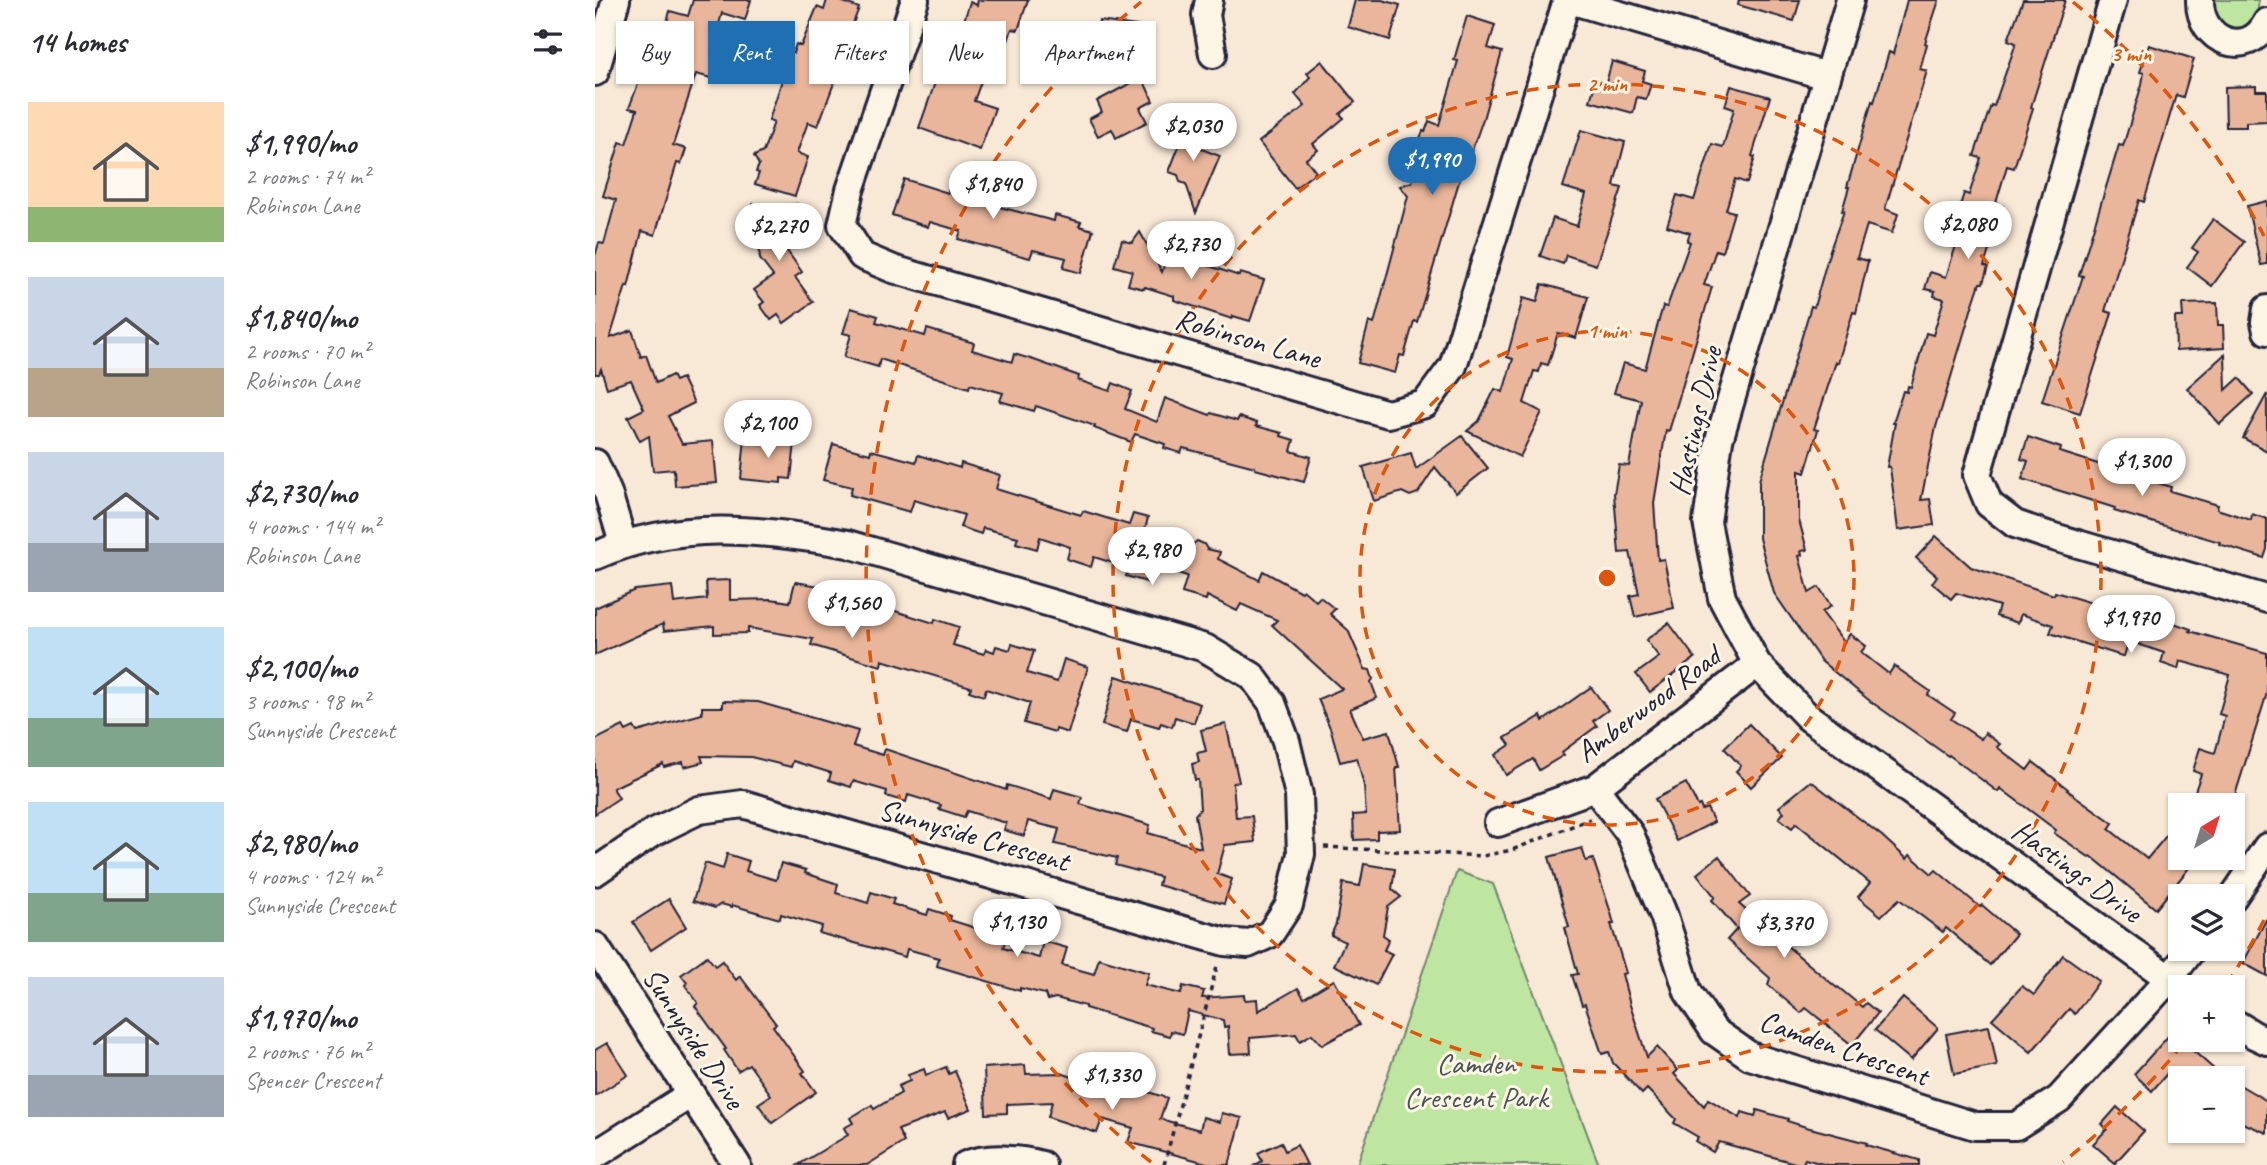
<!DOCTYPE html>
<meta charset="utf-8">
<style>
:root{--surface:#fff;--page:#f7f7f7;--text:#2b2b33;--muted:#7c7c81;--accent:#1f6fb2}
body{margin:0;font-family:Caveat,sans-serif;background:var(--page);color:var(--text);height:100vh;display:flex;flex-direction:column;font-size:26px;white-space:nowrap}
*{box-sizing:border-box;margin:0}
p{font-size:23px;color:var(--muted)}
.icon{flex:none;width:38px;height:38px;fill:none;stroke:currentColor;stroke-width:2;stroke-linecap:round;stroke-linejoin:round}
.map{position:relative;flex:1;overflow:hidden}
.drawer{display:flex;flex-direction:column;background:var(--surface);width:595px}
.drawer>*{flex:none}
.guide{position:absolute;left:21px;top:21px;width:665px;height:63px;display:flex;gap:14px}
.needle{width:46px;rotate:38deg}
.buttons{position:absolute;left:1573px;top:793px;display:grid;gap:14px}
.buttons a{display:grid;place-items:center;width:77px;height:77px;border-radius:0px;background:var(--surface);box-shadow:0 2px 5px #0004;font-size:35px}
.price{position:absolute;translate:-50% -60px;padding:0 16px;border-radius:24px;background:#fff;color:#222;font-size:23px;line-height:46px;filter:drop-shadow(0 2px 4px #0008)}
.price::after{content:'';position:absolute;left:50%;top:42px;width:21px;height:16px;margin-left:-10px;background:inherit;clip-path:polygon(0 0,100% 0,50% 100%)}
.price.current{background:var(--accent);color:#fff}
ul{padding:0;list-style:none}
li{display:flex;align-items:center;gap:21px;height:175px;padding:0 28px}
li span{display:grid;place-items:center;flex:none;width:196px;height:140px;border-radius:0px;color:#555}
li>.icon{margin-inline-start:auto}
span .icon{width:84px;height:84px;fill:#fffc;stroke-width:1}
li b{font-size:30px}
h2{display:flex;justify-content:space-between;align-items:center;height:84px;padding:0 28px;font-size:30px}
.pill{padding:0 24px;border-radius:0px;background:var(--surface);box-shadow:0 2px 5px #0004;font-size:24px;line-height:63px}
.pill.current{background:var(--accent);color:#fff}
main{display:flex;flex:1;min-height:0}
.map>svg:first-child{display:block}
</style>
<main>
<section class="drawer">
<h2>14 homes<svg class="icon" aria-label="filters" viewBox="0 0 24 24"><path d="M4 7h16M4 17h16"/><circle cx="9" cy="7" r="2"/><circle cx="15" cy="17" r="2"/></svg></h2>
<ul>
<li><span style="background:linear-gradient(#ffd9b3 75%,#8fb573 0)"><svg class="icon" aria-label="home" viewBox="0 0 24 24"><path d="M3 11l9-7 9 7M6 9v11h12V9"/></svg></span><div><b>$1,990/mo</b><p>2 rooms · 74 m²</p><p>Robinson Lane</p></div></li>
<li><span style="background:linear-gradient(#c9d6e8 65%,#b9a48a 0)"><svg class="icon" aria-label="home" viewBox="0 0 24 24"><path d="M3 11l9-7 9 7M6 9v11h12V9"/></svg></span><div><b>$1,840/mo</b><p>2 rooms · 70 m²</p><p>Robinson Lane</p></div></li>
<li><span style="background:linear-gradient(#c9d6e8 65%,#9aa5b1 0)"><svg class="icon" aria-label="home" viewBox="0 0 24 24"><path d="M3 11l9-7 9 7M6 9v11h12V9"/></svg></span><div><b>$2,730/mo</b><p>4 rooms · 144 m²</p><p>Robinson Lane</p></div></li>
<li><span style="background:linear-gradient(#bfe0f5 65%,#7fa58c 0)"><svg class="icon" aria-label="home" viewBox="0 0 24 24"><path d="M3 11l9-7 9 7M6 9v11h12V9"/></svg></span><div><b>$2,100/mo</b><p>3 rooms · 98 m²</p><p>Sunnyside Crescent</p></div></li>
<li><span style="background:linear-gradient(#bfe0f5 65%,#7fa58c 0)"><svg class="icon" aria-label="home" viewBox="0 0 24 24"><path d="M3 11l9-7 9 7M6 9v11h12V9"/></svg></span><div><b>$2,980/mo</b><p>4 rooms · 124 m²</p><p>Sunnyside Crescent</p></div></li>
<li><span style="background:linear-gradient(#c9d6e8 70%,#9aa5b1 0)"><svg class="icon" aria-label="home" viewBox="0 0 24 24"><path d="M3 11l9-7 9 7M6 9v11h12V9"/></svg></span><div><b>$1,970/mo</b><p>2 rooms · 76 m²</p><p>Spencer Crescent</p></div></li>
</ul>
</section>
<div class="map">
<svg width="1672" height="1165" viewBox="0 0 1672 1165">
<rect width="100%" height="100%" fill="#f8e8d6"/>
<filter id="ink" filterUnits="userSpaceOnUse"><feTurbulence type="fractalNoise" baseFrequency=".0143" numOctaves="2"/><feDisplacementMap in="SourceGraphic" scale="14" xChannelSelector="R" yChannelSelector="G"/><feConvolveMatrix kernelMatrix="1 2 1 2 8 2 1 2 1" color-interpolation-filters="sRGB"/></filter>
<g filter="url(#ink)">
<!-- green -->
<g fill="#bfe6a1" stroke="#70846e" stroke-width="2">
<path d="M1620,0H1663C1668,37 1615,37 1620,0Z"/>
<polygon points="862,871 898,884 1004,1165 762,1165"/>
</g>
<!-- building -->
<g fill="#e9b69b" stroke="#22223b" stroke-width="2">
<polygon points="98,0 156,0 150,20 127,13 117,51 123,53 116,78 101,74 78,145 91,149 86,164 82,163 60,235 47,231 33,287 31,286 15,338 37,330 46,357 51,355 61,383 77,375 80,381 87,378 99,403 73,416 87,444 118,441 122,483 80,486 79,469 58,471 54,436 45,441 33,417 49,409 36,380 12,388 6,369 4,374 0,374 0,256 4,243 9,244 21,200 8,196 25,142 31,144 42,110 34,108 45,79 57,34 68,37 75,11 93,16"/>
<polygon points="232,0 243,0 264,8 255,31 258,32 223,126 213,122 202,153 213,157 200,196 160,184 164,173 161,172 164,165 159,156 168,152 179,122 174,120 191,68 184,66 190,50 198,53 201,44 206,46 222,7 229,10"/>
<polygon points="383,0 433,0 423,30 417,29 413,41 378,29 402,72 387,79 379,101 400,108 385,150 324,128 342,77 339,76 346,55 357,58 375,2 382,5"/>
<polygon points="760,0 787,0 805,5 795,40 753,27"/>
<polygon points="1144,0 1205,0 1199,21 1143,5"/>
<polygon points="1312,0 1344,0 1330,43 1332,44 1325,69 1332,71 1290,209 1303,214 1297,233 1272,225 1262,258 1273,261 1261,313 1258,312 1243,363 1241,362 1219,429 1223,430 1210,473 1204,471 1204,520 1212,550 1206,551 1207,555 1204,556 1214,593 1224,587 1236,606 1227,612 1249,642 1255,634 1271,646 1266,652 1294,674 1299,666 1335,691 1333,695 1360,713 1356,719 1386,739 1390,733 1405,744 1402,747 1432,770 1438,762 1473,789 1472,790 1518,823 1514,829 1552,859 1586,818 1586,858 1602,858 1561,909 1496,856 1494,857 1459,833 1461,830 1405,788 1403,792 1354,755 1353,756 1319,732 1275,701 1226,661 1179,593 1164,538 1164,481 1216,306 1219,307 1235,250 1249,211 1247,211 1254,187 1252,187 1277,101 1279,102 1294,52 1298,54"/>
<polygon points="1428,0 1470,0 1436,107 1438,108 1419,168 1412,166 1401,203 1408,206 1389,266 1393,267 1388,283 1385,283 1377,307 1341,427 1326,500 1335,499 1339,525 1303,530 1295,467 1292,467 1300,423 1298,423 1308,391 1312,392 1313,386 1316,387 1331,333 1338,335 1349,299 1339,296 1340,291 1330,289 1335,272 1351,277 1364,236 1356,234 1369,193 1374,195 1386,158 1379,156 1396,105 1399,106 1421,43 1413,40"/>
<polygon points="872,16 900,25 893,48 907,52 888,119 875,156 872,155 822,322 819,321 809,356 805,355 800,373 763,363 774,322 779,324 813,196 805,186 817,182 828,148 822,146 828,131 830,132 834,121 844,125 863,61 859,60"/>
<polygon points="504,21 550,27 547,51 532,49 542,68 500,62"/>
<polygon points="1554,45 1599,59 1588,97 1581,95 1549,202 1544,200 1510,311 1517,313 1485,413 1447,401 1488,276 1484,275 1524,145 1528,146 1547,84 1549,73 1545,72"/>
<polygon points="727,61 760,102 745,114 749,118 718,144 723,150 711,159 721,172 700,188 664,142 710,106 700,94 715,77 712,73"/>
<polygon points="1017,61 1050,71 1047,81 1056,84 1051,99 1042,97 1038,113 995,101 1001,81 1011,83"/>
<polygon points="547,77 558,101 545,108 552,122 521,138 517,129 503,136 494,119 507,112 502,101"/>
<polygon points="1136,86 1175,97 1157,156 1160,157 1152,183 1140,179 1131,210 1139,212 1127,252 1121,250 1109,285 1117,287 1074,431 1071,430 1059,503 1063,560 1069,559 1079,608 1040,617 1035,596 1044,594 1035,552 1024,553 1019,494 1024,465 1034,466 1046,400 1019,393 1028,363 1050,369 1068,306 1072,307 1095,242 1092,241 1095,233 1072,226 1082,195 1099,200 1117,144 1128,147 1139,109 1130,106"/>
<polygon points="1661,86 1661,91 1672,91 1672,121 1651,122 1651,127 1631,127 1630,87"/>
<polygon points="585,123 607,132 601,147 625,156 601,213 591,184 585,182 583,175 574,172 584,146 579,145 579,138"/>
<polygon points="986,130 1030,142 1020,181 1019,186 1027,188 1001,265 971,255 968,264 945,256 958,218 982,226 991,194 968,187"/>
<polygon points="369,173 386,178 384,184 401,190 397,205 459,221 460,215 486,222 484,226 498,230 486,273 468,268 471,258 438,250 435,258 363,239 366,231 335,222 333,227 297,215 309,179 353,193 358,176 367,179"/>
<polygon points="1672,201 1672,264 1666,265 1652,206"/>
<polygon points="158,203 163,210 202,204 204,223 196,224 198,237 183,238 207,272 200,277 218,302 189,323 183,315 176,320 165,305 169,302 159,290 178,276 165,259 163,238 160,239 159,232 151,227 160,215"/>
<polygon points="1618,219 1649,242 1617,286 1592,267 1603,252 1597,248"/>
<polygon points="545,232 567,272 573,252 644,276 645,273 669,280 655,321 638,316 637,319 579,300 579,296 550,287 549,289 533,285 537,271 519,266 527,240 537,243"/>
<polygon points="947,284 993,297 981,338 963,333 953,365 946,363 944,372 939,371 929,403 947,412 925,457 872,431 884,421 900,389 908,392 918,359 912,357 928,298 942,302"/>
<polygon points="1622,303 1623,325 1628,325 1629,348 1581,351 1580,317 1588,317 1587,304"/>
<polygon points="256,308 283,316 281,322 330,336 332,329 379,343 377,350 417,362 419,354 439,360 484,376 483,380 515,391 518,383 537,391 530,409 562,422 570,398 615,415 616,413 642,421 644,417 662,423 661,426 687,433 686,436 699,440 696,451 716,457 709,482 660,469 660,467 588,448 586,453 569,448 570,444 540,434 536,442 528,439 499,428 500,426 441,406 439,411 405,401 408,393 375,384 374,388 285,359 283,367 249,357 256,335 248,333"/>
<polygon points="1630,354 1631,390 1644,378 1658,394 1625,424 1592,388"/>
<polygon points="1672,394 1672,451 1648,438"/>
<polygon points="867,436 893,468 861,493 840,467 823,493 815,496 807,492 779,501 768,467 816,453 821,469"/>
<polygon points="1433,437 1466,448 1465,452 1576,487 1575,491 1623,505 1622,509 1656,520 1657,514 1672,519 1672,549 1669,558 1624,544 1625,542 1519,511 1520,508 1427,479 1433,461 1426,459"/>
<polygon points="150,438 200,442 196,479 186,478 186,483 146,479"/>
<polygon points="238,444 275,454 276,450 321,462 323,455 365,468 366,463 405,475 401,489 486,515 488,511 534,525 538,514 553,518 550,529 597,545 602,541 609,544 612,549 625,552 623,559 664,580 668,571 706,592 708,590 721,601 725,597 740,609 735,614 753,630 770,669 775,670 778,679 776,682 782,698 755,709 768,738 794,731 804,767 801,767 805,830 782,831 782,839 759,840 758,815 771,814 769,786 762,758 745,762 736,730 723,699 747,689 677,625 682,620 646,604 642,611 612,596 611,600 587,593 592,576 560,566 555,583 531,576 534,568 499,557 496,567 472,559 475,547 445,537 442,549 421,543 423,537 388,528 386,534 365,527 369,515 319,500 315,512 255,495 257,487 228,480"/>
<polygon points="1341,536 1376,567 1459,595 1460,592 1575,626 1576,622 1596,629 1595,631 1672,653 1672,693 1637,805 1622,805 1598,797 1606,774 1598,771 1605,748 1620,753 1630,716 1624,714 1635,675 1585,661 1583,669 1566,663 1569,653 1534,641 1529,656 1527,656 1455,633 1458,625 1426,614 1423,623 1401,616 1404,606 1361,593 1356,599 1337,583 1342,576 1321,558"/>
<polygon points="135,580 135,600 176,599 195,602 200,582 225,586 224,592 257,601 258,598 339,623 340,619 364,627 358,645 389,654 391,649 399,652 401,646 415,650 417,644 439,651 432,673 462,682 469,659 493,667 473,733 461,729 460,732 429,723 435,703 391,689 389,696 374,691 376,687 287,660 286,666 216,645 218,639 153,628 153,633 119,634 119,626 69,631 68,624 0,655 0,608 40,590 77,586 79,603 112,599 111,581"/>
<polygon points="1074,623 1100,658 1055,692 1041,674 1064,657 1051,640"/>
<polygon points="521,676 605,704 599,723 580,717 577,727 566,723 564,727 536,719 532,732 507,725"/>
<polygon points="996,687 1013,710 998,721 1002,726 967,752 969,755 944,770 938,759 911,775 900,755 915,745 910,738 946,716 948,721"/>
<polygon points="128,701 163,702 263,731 258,746 288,755 290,749 411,790 412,785 456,799 459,789 487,797 485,804 555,825 553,833 606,848 600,815 605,809 603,780 600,780 597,764 604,762 602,753 611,751 606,730 631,724 644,782 638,783 641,817 657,816 660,842 630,845 622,874 637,879 629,904 563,885 565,877 520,865 522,858 460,844 464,829 433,821 429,836 409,830 411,823 372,811 369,817 344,809 346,805 313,795 311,802 291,796 292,791 258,781 256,787 234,780 236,773 198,761 196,767 156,757 106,756 108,762 89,767 88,762 69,767 68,764 18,788 24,798 0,814 0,740 28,726 31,731 39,727 42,732 107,714 107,707 128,707"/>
<polygon points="1154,724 1187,758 1156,787 1141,771 1146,766 1129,748"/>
<polygon points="1216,781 1287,836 1312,859 1315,855 1337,874 1341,870 1385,907 1387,905 1421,934 1395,965 1351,928 1348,932 1304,899 1286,916 1263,897 1275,883 1201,823 1197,828 1184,818 1189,812 1184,807"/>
<polygon points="1091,783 1103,806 1105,805 1107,810 1112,808 1119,822 1082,841 1060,799"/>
<polygon points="987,848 991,861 998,859 1016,913 1019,924 1016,924 1031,973 1027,974 1035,1005 1052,1057 1062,1047 1083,1070 1079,1074 1109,1106 1113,1099 1145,1118 1147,1112 1160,1116 1162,1110 1193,1119 1192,1121 1211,1127 1272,1143 1271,1145 1324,1160 1324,1165 1232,1165 1210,1159 1207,1165 1124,1142 1118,1152 1100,1141 1103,1137 1079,1123 1081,1119 1052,1089 1047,1094 1018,1063 1014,1052 1007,1054 990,1004 987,1005 977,975 983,974 970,928 974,927 954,857"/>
<polygon points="132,854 154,861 151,871 181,880 186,863 211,870 210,873 243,884 241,893 273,903 276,892 299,899 297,904 332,915 334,909 356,916 355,920 387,930 388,926 412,933 408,948 444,958 448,941 472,948 467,965 499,974 504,958 554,973 550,985 586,994 588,986 609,991 607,998 649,995 650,1000 662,999 663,1011 703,988 709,998 739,980 764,1025 727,1045 717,1034 705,1041 701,1034 655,1038 656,1053 635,1054 633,1026 629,1027 628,1020 593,1011 588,1034 576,1031 575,1036 556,1031 557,1028 490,1008 490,1006 461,998 452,1000 450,994 425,988 425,991 342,966 344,958 312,949 310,957 224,933 227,926 186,914 185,919 137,905 137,907 126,904 120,908 98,901 110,863 128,869"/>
<polygon points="1124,856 1155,896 1144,904 1177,933 1181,928 1195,940 1191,945 1242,988 1243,987 1267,1007 1271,1003 1283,1013 1257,1045 1211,1008 1206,1013 1173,985 1175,978 1132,940 1142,929 1117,900 1120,897 1102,874"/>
<polygon points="769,864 800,869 797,889 806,897 793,907 788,935 794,939 789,950 797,954 781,985 739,965 750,942 736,935 741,924 748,883 765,886"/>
<polygon points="74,899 91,927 56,950 38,922"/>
<polygon points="1672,918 1672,976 1648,963"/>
<polygon points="1468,955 1504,981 1480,1014 1474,1009 1436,1052 1397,1019 1427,986 1439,995"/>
<polygon points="112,956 120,966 127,961 141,980 145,976 181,1024 178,1026 210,1071 207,1073 221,1092 177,1123 163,1104 176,1095 154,1064 143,1071 129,1050 131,1049 100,1006 103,1003 90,985 92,983 86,975"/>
<polygon points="1308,998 1343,1028 1316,1060 1280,1030"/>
<polygon points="1394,1026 1402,1066 1359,1074 1351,1034"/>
<polygon points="1577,1032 1586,1040 1629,1078 1586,1078 1576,1069 1557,1091 1539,1074"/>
<polygon points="12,1043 33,1075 0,1096 0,1050"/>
<polygon points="430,1065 431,1074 466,1073 495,1083 497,1080 526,1091 528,1084 572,1098 565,1119 605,1130 608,1117 625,1122 627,1113 647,1118 634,1165 619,1165 533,1142 538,1128 507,1119 502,1133 453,1117 457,1102 412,1104 412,1113 391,1114 389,1068"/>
<polygon points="351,1067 354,1074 360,1071 376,1109 353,1118 350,1112 303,1130 309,1142 272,1165 203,1165 253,1135 249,1128 258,1123 255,1118 277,1105 279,1109 306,1093 303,1086 315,1081 313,1075 329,1069 331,1075"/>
<polygon points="1638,1081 1672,1101 1672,1133 1638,1119"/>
<polygon points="1522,1107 1549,1131 1520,1163 1498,1144 1512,1129 1507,1124"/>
<polygon points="686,1142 690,1151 702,1145 712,1165 660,1165 667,1161 663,1153"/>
</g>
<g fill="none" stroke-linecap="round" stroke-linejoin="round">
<!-- minor casing -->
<g stroke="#22223b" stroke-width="32">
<g id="minor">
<polyline points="320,0 255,190 247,225 267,256 298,269 793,414 830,404 858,366 972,0"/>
<polyline points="614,0 611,15 618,54"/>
<polyline points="975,0 1231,76"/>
<polyline points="1255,0 1124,440 1112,522 1127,598 1162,664 1213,717 1586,987"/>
<polyline points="1518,0 1382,475 1394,504 1420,524 1452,535 1672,599"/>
<path d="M1605,0C1604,42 1653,60 1672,22"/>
<polyline points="0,72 21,0"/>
<polyline points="1672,309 1670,322 1672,331"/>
<polyline points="0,463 13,493 28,543"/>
<path d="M0,556C82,519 166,529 253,544L610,648L657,676L677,703L691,741L704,795L706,854L694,905L675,934L653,944L630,942L148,804L104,810L57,833L0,872"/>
<polyline points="1000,788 1035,834 1069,916 1093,992 1119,1031 1155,1056 1380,1126 1421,1126 1464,1099 1574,979 1598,948"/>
<polyline points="903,823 1000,788 1162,664"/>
<polyline points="1638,897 1672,847"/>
<polyline points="0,946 142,1165"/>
<polyline points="1638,1022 1659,1035 1672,1041"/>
<polyline points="0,1155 96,1094"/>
<path d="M371,1165C392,1156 425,1159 447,1165"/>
</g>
</g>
<!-- path -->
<g stroke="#22223b" stroke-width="3.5" stroke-dasharray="5 5" stroke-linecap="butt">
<polyline points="729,847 888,856 917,850 995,819"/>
<polyline points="569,1165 622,966"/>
</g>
<!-- minor -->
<use href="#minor" stroke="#fcf5e5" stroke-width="26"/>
</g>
</g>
<!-- distance rings -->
<g fill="none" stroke="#de560e" stroke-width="3.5" stroke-dasharray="12 9">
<circle cx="1012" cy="578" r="247"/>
<circle cx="1012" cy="578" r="494"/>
<path d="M1669 920A741 741 0 0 1 1630 987M1588 1044A741 741 0 0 1 1468 1162M556 1162A741 741 0 0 1 546 2M1478 2A741 741 0 0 1 1669 236"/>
</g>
<g text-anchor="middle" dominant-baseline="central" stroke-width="6" stroke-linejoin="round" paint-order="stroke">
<!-- street labels -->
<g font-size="30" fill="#22223b" stroke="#fcf5e5">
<text transform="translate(653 338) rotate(16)">Robinson Lane</text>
<text transform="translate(1100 421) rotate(-77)">Hastings Drive</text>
<text transform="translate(1053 704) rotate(-37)">Amberwood Road</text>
<text transform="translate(379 835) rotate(16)">Sunnyside Crescent</text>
<text transform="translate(1482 871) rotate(36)">Hastings Drive</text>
<text transform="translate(99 1038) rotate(57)">Sunnyside Drive</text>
<text transform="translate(1249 1048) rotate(19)">Camden Crescent</text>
</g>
<!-- park labels -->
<g font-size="30" fill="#495354" stroke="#fcf5e5">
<text x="881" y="1063">Camden<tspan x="881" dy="34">Crescent Park</tspan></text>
</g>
</g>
<circle cx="1012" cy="578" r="10" fill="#de560e" stroke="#fcf5e5" stroke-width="3.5"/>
<g font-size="21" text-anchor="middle" font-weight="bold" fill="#de560e" stroke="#fcf5e5" stroke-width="6" stroke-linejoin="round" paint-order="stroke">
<text x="1536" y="61">3 min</text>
<text x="1012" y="91">2 min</text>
<text x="1012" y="338">1 min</text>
</g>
</svg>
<div class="buttons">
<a><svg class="needle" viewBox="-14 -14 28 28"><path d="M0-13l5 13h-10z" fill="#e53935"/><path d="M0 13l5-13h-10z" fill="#7c7c81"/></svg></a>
<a><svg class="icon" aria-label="layers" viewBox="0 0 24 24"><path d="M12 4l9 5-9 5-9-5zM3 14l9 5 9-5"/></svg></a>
<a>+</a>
<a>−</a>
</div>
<b class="price" style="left:598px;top:163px">$2,030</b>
<b class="price current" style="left:837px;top:197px">$1,990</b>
<b class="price" style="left:398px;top:221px">$1,840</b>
<b class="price" style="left:1373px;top:261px">$2,080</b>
<b class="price" style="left:184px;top:263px">$2,270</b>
<b class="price" style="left:596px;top:281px">$2,730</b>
<b class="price" style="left:173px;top:460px">$2,100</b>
<b class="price" style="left:1547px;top:498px">$1,300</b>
<b class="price" style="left:557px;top:587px">$2,980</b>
<b class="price" style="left:257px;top:640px">$1,560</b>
<b class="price" style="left:1536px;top:655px">$1,970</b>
<b class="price" style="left:422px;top:959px">$1,130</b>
<b class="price" style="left:1189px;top:960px">$3,370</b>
<b class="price" style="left:517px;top:1112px">$1,330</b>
<div class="guide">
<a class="pill">Buy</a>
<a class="pill current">Rent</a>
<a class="pill">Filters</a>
<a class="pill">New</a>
<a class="pill">Apartment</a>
</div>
</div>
</main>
